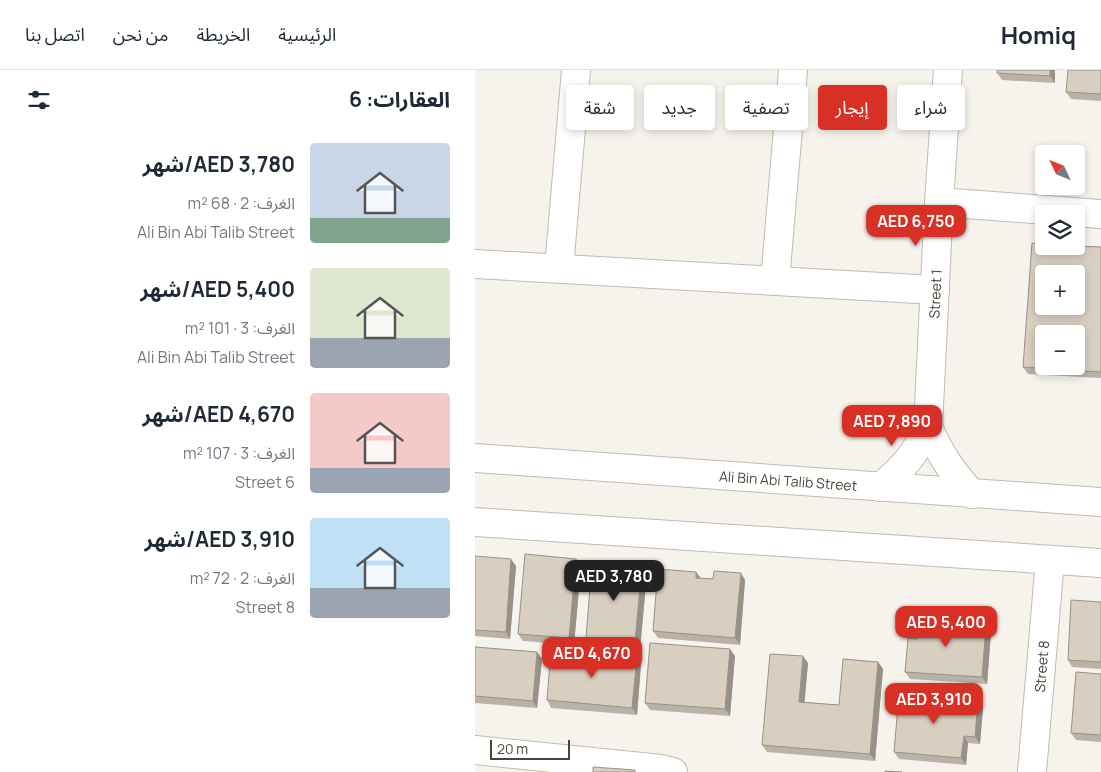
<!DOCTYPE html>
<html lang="ar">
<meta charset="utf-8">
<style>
:root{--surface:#fff;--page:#f6f6f7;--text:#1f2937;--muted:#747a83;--line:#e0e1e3;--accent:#d93025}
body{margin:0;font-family:Manrope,"Noto Sans Arabic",sans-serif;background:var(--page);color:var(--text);direction:rtl;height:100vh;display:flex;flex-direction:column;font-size:19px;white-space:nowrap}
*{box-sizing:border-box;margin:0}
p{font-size:16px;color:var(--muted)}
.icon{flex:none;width:28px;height:28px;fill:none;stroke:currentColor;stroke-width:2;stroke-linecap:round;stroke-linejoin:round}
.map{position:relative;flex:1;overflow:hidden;direction:ltr}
.drawer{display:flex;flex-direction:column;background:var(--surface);width:475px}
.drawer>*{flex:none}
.banner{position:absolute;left:15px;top:15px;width:475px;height:45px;direction:rtl;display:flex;gap:10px}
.needle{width:32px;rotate:313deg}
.tools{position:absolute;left:560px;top:75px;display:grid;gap:10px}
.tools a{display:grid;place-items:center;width:50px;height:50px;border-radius:5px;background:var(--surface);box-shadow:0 2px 8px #0003;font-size:25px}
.scale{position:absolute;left:15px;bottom:12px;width:80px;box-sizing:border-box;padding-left:5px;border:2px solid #4b4439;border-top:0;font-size:14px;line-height:18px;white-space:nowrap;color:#4b4439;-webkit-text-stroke:4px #fff;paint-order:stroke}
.price{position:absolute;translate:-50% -42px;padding:0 11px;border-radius:10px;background:var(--accent);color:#fff;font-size:16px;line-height:32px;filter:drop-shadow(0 1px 2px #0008)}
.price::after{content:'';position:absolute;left:50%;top:30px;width:15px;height:11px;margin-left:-8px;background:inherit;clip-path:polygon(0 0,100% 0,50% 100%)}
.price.active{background:#222;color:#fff}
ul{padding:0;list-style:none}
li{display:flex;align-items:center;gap:15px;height:125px;padding:0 25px}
li span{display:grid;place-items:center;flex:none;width:140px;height:100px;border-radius:5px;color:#555}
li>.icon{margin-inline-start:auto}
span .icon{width:60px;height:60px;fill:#fffc;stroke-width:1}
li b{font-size:21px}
h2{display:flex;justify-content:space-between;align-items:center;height:60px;padding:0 25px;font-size:21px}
.tag{padding:0 18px;border-radius:5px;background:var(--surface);box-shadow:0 2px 8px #0003;font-size:18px;line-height:45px}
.tag.active{background:var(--accent);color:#fff}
header{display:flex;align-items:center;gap:30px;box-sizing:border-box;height:70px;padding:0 25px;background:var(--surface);border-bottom:1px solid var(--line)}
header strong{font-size:24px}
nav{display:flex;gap:28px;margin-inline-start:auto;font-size:18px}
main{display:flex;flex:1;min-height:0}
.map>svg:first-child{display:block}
</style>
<header>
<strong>Homiq</strong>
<nav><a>الرئيسية</a><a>الخريطة</a><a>من نحن</a><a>اتصل بنا</a></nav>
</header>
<main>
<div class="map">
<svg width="626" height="702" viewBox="0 0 626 702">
<rect width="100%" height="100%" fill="#f6f3ec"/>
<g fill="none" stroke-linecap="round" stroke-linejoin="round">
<!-- minor casing -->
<g stroke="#c2bbae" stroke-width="30">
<g id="minor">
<polyline points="464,132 626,144"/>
<polyline points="0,194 460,220"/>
<polyline points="84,198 101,0"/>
<polyline points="300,211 318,0"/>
<path d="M453,357C465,384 477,402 497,424"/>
<path id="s1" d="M0,388L626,432"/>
<path id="s2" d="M405,417C429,398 440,384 453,357L464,132L473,0"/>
<polyline points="0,452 626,493"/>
<polyline points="0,680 186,699 198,702"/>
<path id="s3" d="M557,702L575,490"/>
</g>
</g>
<!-- minor -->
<use href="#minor" stroke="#fff" stroke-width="28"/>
</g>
<!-- wall -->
<g fill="#bab2a6">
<polygon points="522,0 580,0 580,13 527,10 522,3"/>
<polygon points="626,0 626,31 596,29 591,22"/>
<polygon points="626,177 626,308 553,304 548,297"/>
<polygon points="0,486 41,496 35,569 0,566"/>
<polygon points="101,489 106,496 99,575 48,571 43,564"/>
<polygon points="167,496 172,503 165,579 116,575 111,568"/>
<polygon points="221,502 226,508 270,510 265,575 183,568 178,561"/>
<polygon points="626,532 626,599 597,597 593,590"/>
<polygon points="478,553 477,558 516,563 512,614 435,609 430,602 442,569"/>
<polygon points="0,577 62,582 67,589 62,638 0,633"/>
<polygon points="260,586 255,646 175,640 170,633"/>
<polygon points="403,592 408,599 400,691 292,682 287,675 333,593 329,632 364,635"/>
<polygon points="166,594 162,645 76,638 72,630"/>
<polygon points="626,604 626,672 601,670 596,663"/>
<polygon points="503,631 508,638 505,674 493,673 491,695 424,689 419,682"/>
</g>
<!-- shaded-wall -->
<g fill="#979187">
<polygon points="575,0 580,0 580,13 575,6"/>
<polygon points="36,489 41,496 35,569 31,562"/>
<polygon points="101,489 106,496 99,575 94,568"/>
<polygon points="167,496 172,503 165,579 160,572"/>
<polygon points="221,502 226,509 221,508"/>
<polygon points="266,503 270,510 265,575 260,568"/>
<polygon points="473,546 478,553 477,564 472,557"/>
<polygon points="511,556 516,563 512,614 507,607"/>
<polygon points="255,579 260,586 255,646 250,639"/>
<polygon points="62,582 67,589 62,638 58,631"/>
<polygon points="328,586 333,593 329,639 324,632"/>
<polygon points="162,587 166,594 162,645 157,638"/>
<polygon points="403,592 408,599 400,691 395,684"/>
<polygon points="503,631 508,638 505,674 500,667"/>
<polygon points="489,666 493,673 491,695 486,688"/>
</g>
<!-- building -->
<g fill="#d8cfc1" stroke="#979187" fill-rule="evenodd">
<polygon points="522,0 575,0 575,6 522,3"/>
<polygon points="593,0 626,0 626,24 591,22"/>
<path d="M557,173L569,174V176H601L626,177V302L548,297ZM569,204H601V236H569ZM569,264H601V296H569Z"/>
<polygon points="50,484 101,489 94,568 43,564"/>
<polygon points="0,486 36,489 31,562 0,560"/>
<polygon points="117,492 167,496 160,572 111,568"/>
<polygon points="183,499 221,502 221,508 238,509 239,501 266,503 260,568 178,561"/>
<polygon points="596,530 626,532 626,592 593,590"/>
<polygon points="444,544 473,546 472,557 486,558 486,554 511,556 507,607 430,602 433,568 442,569"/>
<polygon points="175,573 255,579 250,639 170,633"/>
<polygon points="0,577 62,582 58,631 0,626"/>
<polygon points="76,580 162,587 157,638 72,630"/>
<polygon points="295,584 328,586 324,632 364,635 368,589 403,592 395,684 287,675"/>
<polygon points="601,602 626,604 626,665 596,663"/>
<polygon points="424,624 503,631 500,667 489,666 486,688 419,682"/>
<polygon points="118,697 160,700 160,702 118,702"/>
<polygon points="410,701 427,702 410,702"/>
</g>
<g text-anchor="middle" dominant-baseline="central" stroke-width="4" stroke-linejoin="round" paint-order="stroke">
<!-- street labels -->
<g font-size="14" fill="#4b4439" stroke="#fff">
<text stroke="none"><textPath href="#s2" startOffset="211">Street 1</textPath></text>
<text stroke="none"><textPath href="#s1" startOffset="314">Ali Bin Abi Talib Street</textPath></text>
<text stroke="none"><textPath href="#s3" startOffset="106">Street 8</textPath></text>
</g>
</g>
</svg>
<div class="tools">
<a><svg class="needle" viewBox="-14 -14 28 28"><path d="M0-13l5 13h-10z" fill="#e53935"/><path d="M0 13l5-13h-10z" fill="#747a83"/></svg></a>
<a><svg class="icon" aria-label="layers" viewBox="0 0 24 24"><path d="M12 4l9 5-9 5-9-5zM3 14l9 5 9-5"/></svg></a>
<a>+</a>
<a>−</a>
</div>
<div class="scale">20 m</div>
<b class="price" style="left:441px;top:177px">AED 6,750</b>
<b class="price" style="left:417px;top:377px">AED 7,890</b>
<b class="price active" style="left:139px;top:532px">AED 3,780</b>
<b class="price" style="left:471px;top:578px">AED 5,400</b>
<b class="price" style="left:117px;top:609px">AED 4,670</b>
<b class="price" style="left:459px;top:655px">AED 3,910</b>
<div class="banner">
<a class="tag">شراء</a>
<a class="tag active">إيجار</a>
<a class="tag">تصفية</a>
<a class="tag">جديد</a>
<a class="tag">شقة</a>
</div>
</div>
<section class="drawer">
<h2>العقارات: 6<svg class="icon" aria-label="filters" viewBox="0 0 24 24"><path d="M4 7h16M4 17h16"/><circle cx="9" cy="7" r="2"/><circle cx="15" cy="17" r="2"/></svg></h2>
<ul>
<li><span style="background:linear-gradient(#c9d6e8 75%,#7fa58c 0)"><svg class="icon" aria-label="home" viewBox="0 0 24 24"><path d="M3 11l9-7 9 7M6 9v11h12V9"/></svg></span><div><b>AED 3,780/شهر</b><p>الغرف: 2 · 68 m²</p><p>Ali Bin Abi Talib Street</p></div></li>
<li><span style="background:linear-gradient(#dfe7d0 70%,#9aa5b1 0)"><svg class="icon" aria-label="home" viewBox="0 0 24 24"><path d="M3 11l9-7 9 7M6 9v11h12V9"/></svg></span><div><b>AED 5,400/شهر</b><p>الغرف: 3 · 101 m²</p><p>Ali Bin Abi Talib Street</p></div></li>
<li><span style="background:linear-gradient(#f6c9c9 75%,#9aa5b1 0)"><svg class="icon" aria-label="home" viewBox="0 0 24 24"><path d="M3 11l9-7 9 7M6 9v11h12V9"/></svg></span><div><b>AED 4,670/شهر</b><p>الغرف: 3 · 107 m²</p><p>Street 6</p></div></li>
<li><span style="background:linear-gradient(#bfe0f5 70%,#9aa5b1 0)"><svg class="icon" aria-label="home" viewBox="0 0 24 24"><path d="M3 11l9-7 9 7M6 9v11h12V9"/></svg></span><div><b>AED 3,910/شهر</b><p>الغرف: 2 · 72 m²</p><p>Street 8</p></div></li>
</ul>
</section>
</main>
